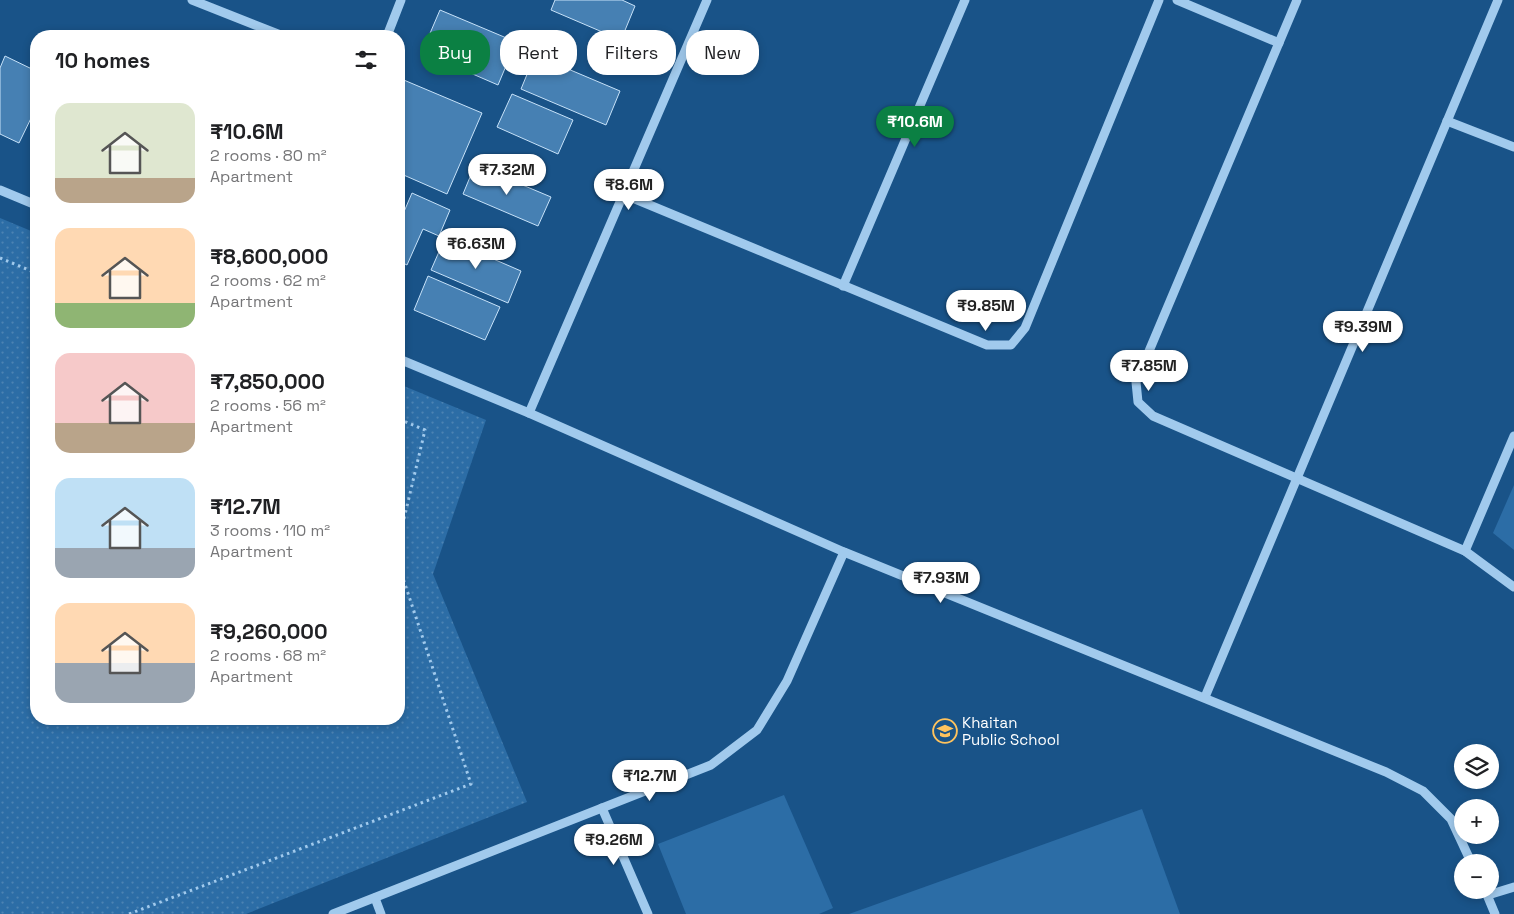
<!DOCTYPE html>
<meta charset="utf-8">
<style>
:root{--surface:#fff;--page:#f2f2f2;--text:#202124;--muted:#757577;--accent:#0b8043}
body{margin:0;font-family:"Space Grotesk",sans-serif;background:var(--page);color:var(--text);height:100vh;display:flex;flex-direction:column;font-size:19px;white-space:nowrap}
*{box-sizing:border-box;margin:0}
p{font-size:16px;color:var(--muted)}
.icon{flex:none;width:28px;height:28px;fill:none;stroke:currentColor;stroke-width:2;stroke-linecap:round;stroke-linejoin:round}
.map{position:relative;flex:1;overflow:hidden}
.panel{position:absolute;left:30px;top:30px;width:375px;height:695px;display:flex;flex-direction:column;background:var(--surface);border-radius:20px;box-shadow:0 2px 8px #0003}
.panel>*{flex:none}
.hud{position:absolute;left:420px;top:30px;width:475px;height:45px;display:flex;gap:10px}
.fabs{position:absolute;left:1454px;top:744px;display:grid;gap:10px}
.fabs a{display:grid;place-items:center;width:45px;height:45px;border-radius:50%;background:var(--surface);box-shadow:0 2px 8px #0003;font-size:25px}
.price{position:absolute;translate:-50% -42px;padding:0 11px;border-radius:18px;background:#fff;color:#222;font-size:16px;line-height:32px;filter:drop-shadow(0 1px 2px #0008)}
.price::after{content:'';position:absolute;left:50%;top:30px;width:15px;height:11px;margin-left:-8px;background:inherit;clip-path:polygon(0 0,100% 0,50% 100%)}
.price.selected{background:var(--accent);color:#fff}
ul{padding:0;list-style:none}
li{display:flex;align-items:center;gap:15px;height:125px;padding:0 25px}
li span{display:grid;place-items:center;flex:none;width:140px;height:100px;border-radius:15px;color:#555}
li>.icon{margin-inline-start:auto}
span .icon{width:60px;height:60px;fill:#fffc;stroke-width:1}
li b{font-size:21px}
h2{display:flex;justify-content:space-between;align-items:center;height:60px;padding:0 25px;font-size:21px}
.chip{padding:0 18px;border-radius:20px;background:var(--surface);box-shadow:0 2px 8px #0003;font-size:18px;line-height:45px}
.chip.selected{background:var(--accent);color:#fff}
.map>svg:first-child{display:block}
</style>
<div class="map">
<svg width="1514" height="914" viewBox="0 0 1514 914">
<defs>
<pattern id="park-dots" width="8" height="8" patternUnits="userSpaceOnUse" patternTransform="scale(1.25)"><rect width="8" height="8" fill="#2c6da6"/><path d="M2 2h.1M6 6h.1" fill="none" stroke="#4c83b3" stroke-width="1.8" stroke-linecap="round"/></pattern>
</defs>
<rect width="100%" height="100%" fill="#195388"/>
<!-- grass -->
<g fill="#2c6da6">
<polygon points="1514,485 1514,550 1493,533"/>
<polygon points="784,795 833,908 819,914 686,914 658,844"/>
<polygon points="1142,809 1180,914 849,914"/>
</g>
<!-- park -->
<polygon fill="url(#park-dots)" points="0,218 36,233 36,719 399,719 399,384 486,420 433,574 527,802 246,914 0,914"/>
<!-- building -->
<g fill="#4680b3" stroke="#c7e2f9">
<polygon points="555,0 622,0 635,6 621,40 551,10"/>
<polygon points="440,10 516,42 498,85 422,52"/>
<polygon points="535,55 620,91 606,125 521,89"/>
<polygon points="5,56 36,71 36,108 19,143 0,134 0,68"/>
<polygon points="399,78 482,113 447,194 399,173"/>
<polygon points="512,94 573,120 558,154 497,127"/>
<polygon points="475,165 551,197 538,226 463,194"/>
<polygon points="412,193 450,210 439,236 423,229 407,265 399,261 399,212 403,214"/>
<polygon points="445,238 521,271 508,303 431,270"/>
<polygon points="428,276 500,307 485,340 414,310"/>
</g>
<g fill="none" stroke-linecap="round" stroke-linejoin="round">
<!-- path -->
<g stroke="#a1caed" stroke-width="3" stroke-dasharray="2.5 4" stroke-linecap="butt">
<polyline points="0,258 36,273"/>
<polyline points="399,419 425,430 399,540"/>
<polyline points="129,914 471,784 399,566"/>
</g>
<!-- minor -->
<g stroke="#a1caed" stroke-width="9">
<polyline points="192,0 283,36"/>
<polyline points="1177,0 1279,43"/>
<polyline points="1297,0 1136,382 1138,402 1153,416 1465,551 1514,587"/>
<polyline points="387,36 401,0"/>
<polyline points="1447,121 1514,147"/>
<polyline points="0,190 36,205"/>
<polyline points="623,194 987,345 1011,345 1025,328 1159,0"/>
<polyline points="843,286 965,0"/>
<polyline points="399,359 529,413 844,552 1386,772 1423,791 1451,819 1471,862"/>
<polyline points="529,413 707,0"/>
<polyline points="1465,551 1514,436"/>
<polyline points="1205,697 1498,0"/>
<polyline points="602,808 648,914"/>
<polyline points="1485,890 1495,914"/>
<polyline points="1488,895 1514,887"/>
<polyline points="375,898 381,914"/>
<polyline points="333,914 711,765 757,730 787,681 844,552"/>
</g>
</g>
<!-- icons -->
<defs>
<g id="school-ring" transform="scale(1.25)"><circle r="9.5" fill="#195388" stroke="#ffc35d" stroke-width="1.5"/><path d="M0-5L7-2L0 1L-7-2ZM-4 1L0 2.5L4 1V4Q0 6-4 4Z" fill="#ffc35d"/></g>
</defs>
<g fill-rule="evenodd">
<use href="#school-ring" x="945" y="731"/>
</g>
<g text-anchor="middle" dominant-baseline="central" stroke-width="4" stroke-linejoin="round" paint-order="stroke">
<!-- poi labels -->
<g font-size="15" fill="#fff" stroke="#195388" text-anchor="start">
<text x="962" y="722">Khaitan<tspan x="962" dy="17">Public School</tspan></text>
</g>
</g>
</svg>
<div class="fabs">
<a><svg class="icon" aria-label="layers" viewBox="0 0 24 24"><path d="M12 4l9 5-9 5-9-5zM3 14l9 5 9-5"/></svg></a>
<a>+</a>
<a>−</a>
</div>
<b class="price selected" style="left:915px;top:148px">₹10.6M</b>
<b class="price" style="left:507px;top:196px">₹7.32M</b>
<b class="price" style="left:629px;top:211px">₹8.6M</b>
<b class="price" style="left:476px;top:270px">₹6.63M</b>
<b class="price" style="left:986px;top:332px">₹9.85M</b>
<b class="price" style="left:1363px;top:353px">₹9.39M</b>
<b class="price" style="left:1149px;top:392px">₹7.85M</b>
<b class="price" style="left:941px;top:604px">₹7.93M</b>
<b class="price" style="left:650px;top:802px">₹12.7M</b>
<b class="price" style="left:614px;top:866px">₹9.26M</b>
<div class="hud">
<a class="chip selected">Buy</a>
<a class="chip">Rent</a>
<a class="chip">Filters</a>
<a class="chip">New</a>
</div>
<section class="panel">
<h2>10 homes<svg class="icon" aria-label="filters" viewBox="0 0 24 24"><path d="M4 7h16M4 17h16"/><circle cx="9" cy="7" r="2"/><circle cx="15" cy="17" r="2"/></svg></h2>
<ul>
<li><span style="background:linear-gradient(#dfe7d0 75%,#b9a48a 0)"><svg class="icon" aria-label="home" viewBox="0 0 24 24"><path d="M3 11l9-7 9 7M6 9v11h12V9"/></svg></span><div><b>₹10.6M</b><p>2 rooms · 80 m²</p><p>Apartment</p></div></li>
<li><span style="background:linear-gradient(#ffd9b3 75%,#8fb573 0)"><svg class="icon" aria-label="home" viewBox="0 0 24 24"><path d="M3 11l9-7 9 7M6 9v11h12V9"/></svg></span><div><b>₹8,600,000</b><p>2 rooms · 62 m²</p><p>Apartment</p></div></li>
<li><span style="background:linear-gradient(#f6c9c9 70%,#b9a48a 0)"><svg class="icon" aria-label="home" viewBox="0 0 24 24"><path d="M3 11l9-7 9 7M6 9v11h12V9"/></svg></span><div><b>₹7,850,000</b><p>2 rooms · 56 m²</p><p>Apartment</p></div></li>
<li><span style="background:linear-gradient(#bfe0f5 70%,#9aa5b1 0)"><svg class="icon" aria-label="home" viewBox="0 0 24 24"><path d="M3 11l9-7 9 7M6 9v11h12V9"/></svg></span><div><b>₹12.7M</b><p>3 rooms · 110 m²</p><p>Apartment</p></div></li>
<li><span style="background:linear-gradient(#ffd9b3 60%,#9aa5b1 0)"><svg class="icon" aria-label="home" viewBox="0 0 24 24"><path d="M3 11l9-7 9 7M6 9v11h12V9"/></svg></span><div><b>₹9,260,000</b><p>2 rooms · 68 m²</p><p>Apartment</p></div></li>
</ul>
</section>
</div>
